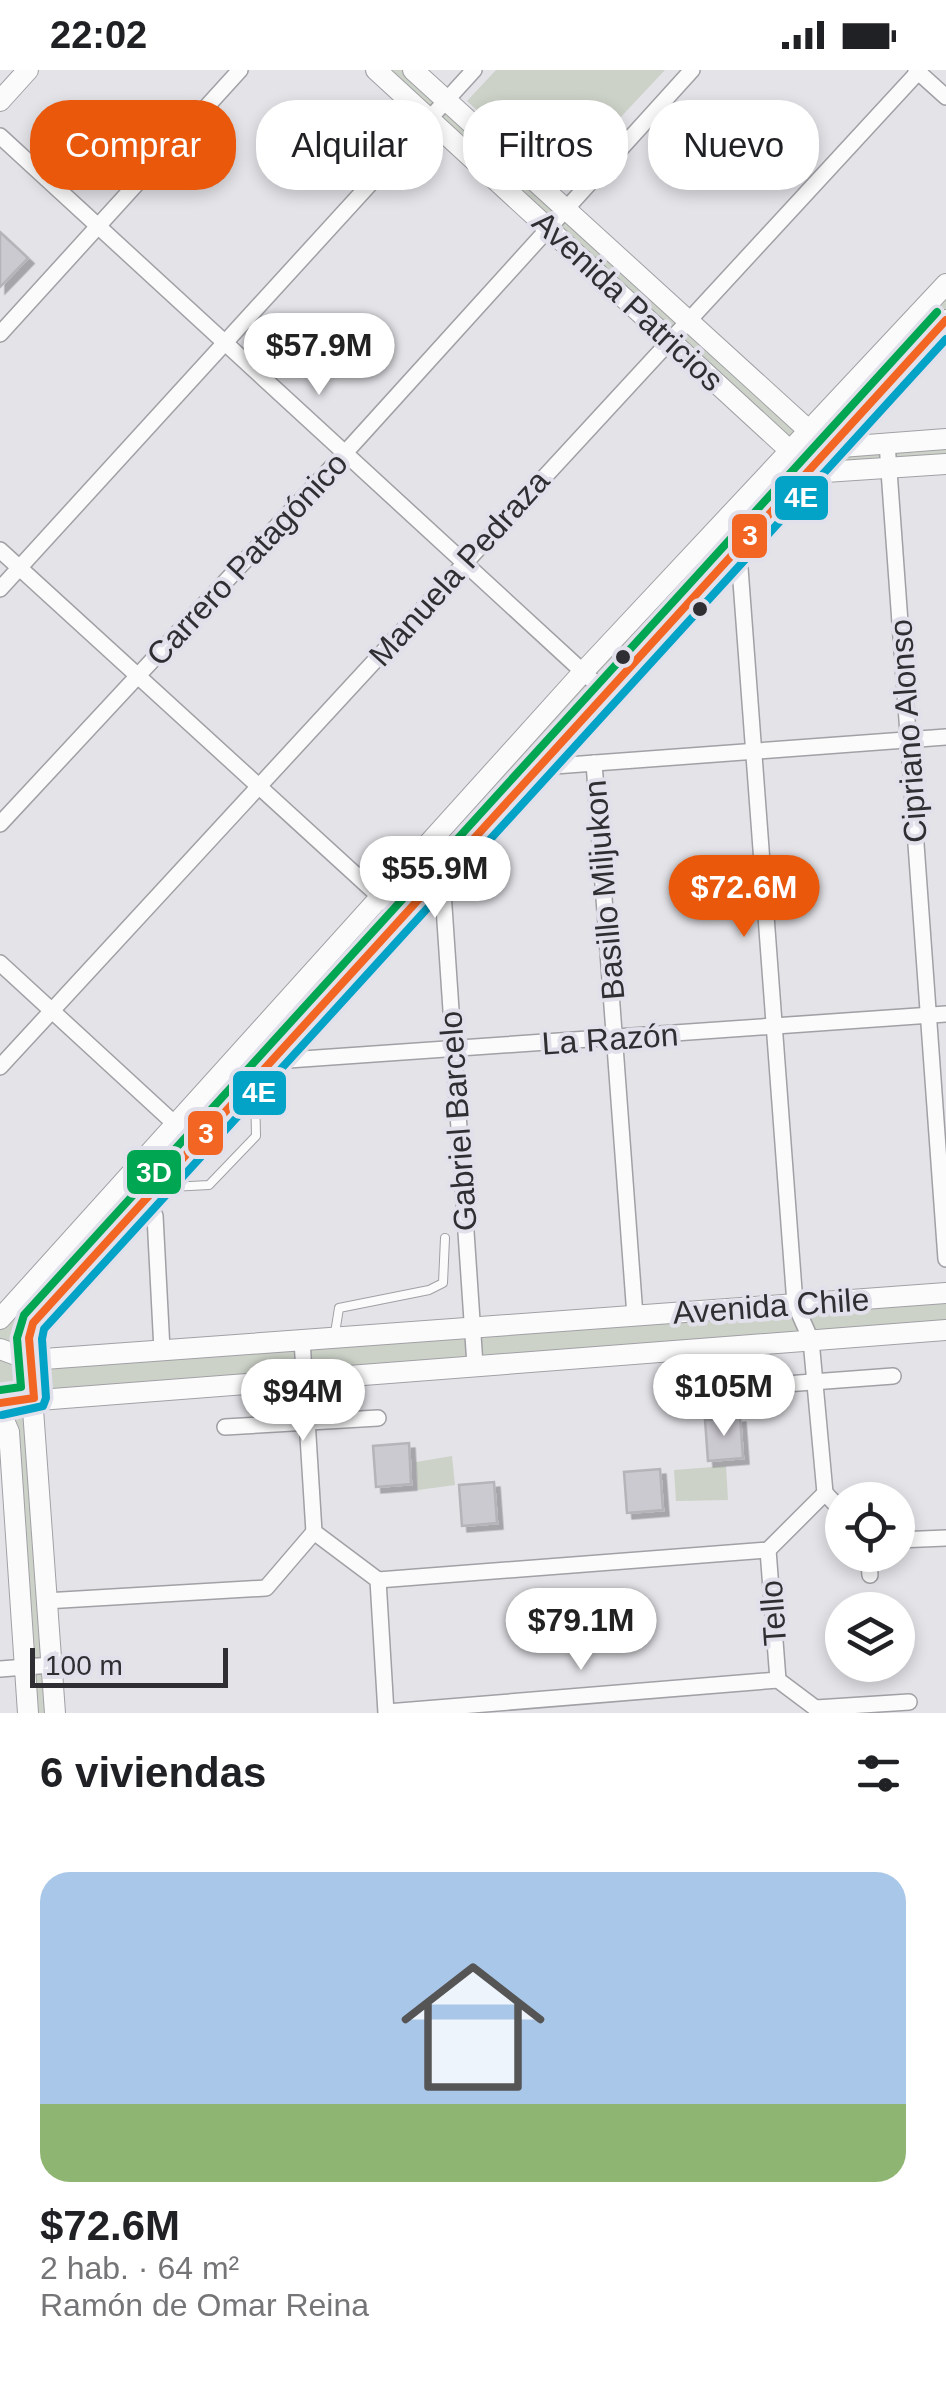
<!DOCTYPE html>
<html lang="es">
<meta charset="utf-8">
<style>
:root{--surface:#fff;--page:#f2f2f2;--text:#202124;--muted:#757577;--accent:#ea580c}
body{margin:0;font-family:Helvetica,sans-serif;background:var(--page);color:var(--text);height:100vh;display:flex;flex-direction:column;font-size:38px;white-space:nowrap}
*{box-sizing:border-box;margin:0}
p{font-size:32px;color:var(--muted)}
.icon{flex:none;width:55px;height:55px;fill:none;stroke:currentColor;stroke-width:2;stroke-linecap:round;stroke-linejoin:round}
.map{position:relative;height:1643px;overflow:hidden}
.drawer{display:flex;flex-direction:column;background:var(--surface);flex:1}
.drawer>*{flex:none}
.guide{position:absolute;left:30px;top:30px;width:888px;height:90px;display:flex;gap:20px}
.tools{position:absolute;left:825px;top:1412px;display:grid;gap:20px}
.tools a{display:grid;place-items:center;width:90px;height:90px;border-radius:50%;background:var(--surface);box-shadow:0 5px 15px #0003;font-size:50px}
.scale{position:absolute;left:30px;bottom:25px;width:198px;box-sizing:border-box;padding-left:10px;border:5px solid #2f2f33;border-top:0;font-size:28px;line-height:35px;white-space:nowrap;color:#2f2f33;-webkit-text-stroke:8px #e1e0eb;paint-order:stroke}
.price{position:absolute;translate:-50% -85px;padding:0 22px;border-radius:35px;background:#fff;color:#222;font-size:32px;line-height:65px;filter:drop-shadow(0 2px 5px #0008)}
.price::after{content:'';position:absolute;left:50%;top:60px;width:30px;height:22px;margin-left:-15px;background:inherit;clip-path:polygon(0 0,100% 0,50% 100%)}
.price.selected{background:var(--accent);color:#fff}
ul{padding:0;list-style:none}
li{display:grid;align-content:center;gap:20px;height:530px;padding:0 40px}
li span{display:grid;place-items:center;height:310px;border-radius:30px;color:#555}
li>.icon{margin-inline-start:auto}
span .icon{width:180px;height:180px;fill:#fffc;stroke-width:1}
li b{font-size:42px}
h2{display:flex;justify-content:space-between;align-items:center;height:120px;padding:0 40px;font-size:42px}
.chip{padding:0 35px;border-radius:40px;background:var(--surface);box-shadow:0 5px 15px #0003;font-size:35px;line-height:90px}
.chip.selected{background:var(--accent);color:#fff}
.status{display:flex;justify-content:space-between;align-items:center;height:70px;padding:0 50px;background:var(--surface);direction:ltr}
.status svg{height:28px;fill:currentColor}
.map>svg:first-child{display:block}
</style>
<div class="status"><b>22:02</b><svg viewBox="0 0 49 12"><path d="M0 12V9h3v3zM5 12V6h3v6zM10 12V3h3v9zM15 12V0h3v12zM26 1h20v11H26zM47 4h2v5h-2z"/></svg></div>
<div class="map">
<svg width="946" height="1643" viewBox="0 0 946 1643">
<defs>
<filter id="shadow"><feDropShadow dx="5.5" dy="5.5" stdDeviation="0" flood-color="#0004"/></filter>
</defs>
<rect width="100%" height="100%" fill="#e3e3e8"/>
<!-- green -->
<g fill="#ccd2c8">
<polygon points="376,0 413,0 810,361 946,214 946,250 829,377 946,369 946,394 810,399 33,1253 30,1290 946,1223 946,1260 34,1328 55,1643 28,1643 0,1341 0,1249 791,382"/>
<polygon points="496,0 665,0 557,115 467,31"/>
<polygon points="452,1386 455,1415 418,1420 416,1392"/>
<polygon points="726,1396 728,1430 676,1431 674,1400"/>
</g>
<!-- building -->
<g fill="#cccad1" stroke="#b5b4b8" stroke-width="2.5" filter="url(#shadow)">
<polygon points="0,162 28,188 0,217"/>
<polygon points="740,1347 743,1388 708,1391 705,1350"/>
<polygon points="409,1373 411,1414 376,1417 373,1376"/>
<polygon points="660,1399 663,1440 627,1443 624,1402"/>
<polygon points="494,1412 497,1453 462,1456 459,1415"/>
</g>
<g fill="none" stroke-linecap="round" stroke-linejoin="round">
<!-- service casing -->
<g stroke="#a1a0a5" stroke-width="10">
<g id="service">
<polyline points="165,1113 171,1117 209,1115 256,1066 255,1018"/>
<polyline points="335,1263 339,1238 429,1220 443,1213 445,1168"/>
</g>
</g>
<!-- minor casing -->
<g stroke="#a1a0a5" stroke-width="18">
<g id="minor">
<polyline points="916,0 946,27"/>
<polyline points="0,66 606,623"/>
<polyline points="0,264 240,0"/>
<polyline points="887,373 946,1189"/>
<polyline points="0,480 403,848"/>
<polyline points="729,489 740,498 795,1234 811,1270 825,1423"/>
<polyline points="0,519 474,0"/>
<polyline points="594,693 635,1246"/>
<polyline points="541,697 946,667"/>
<polyline points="0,754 345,383 692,0"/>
<polyline points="442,807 475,1295"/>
<polyline points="0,893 175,1054"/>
<polyline points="274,991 946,944"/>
<polyline points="0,997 920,0"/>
<polyline points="127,1108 147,1126 155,1146 162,1280"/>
<polyline points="302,1270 314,1462 378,1510 386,1643"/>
<polyline points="744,1317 893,1306"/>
<polyline points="225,1357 378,1348"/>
<polyline points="898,1470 946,1468"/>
<polyline points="768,1480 778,1610 822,1643"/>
<polyline points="868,1485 870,1505"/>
<polyline points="378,1510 768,1480 825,1423 842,1441"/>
<polyline points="45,1531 266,1518 314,1462"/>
<polyline points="0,1599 51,1595"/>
<polyline points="816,1638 909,1632"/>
<polyline points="387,1642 778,1610"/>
</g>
</g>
<!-- secondary casing -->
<g stroke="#a1a0a5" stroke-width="22">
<g id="secondary">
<polyline points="376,0 810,399 825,402 946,394"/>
<polyline points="413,0 828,378 946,369"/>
<polyline points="0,31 28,0"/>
<polyline points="0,1249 584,601 946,214"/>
<polyline points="0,1279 30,1290 946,1223"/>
<polyline points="0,1333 946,1260"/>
<polyline points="0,1341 9,1362 28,1643"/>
<polyline points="55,1643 31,1312 29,1268 33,1253 946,250"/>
</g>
</g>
<!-- service -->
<use href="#service" stroke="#fbfbfc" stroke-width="8"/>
<!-- minor -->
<use href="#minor" stroke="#fbfbfc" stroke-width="15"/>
<!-- secondary -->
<use href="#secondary" stroke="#fbfbfc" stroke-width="20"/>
<!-- bus-1 casing -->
<g stroke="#e1e0eb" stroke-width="15">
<polyline id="bus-1" points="0,1333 34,1328 29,1268 33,1253 946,250"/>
</g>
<!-- bus-2 casing -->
<g stroke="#e1e0eb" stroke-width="15">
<polyline id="bus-2" points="2,1345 43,1336 46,1328 42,1269 44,1259 946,269"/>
</g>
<!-- bus-3 casing -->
<g stroke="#e1e0eb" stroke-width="15">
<polyline id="bus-3" points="0,1320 21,1317 17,1268 24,1245 937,242"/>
</g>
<!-- bus-1 -->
<use href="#bus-1" stroke="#f26522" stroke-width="8"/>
<!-- bus-2 -->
<use href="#bus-2" stroke="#02a3c6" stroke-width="8"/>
<!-- bus-3 -->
<use href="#bus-3" stroke="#00a651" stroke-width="8"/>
</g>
<!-- markers -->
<g fill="#2f2f33" stroke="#e1e0eb" stroke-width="4">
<circle cx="700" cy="539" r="9"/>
<circle cx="623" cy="587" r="9"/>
</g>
<g text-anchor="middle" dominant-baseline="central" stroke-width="8" stroke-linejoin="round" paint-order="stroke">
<!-- street labels -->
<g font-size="32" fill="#2f2f33" stroke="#e1e0eb">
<text transform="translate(628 231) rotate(43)">Avenida Patricios</text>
<text transform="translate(247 489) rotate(-47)">Carrero Patagónico</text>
<text transform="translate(459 498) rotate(-48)">Manuela Pedraza</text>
<text transform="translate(908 661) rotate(-94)">Cipriano Alonso</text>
<text transform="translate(604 820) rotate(-95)">Basillo Miljukon</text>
<text transform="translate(610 969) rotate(-4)">La Razón</text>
<text transform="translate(458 1051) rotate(-94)">Gabriel Barcelo</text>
<text transform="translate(771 1236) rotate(-4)">Avenida Chile</text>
<text transform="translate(773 1543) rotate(-94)">Tello</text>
</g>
</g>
<g stroke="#e1e0eb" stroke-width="4">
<rect x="773" y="404" width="57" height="48" rx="10" fill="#02a3c6"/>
<rect x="730" y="442" width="39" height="48" rx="10" fill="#f26522"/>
<rect x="231" y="999" width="57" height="48" rx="10" fill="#02a3c6"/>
<rect x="186" y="1039" width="39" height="48" rx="10" fill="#f26522"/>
<rect x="125" y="1078" width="58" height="48" rx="10" fill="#00a651"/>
</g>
<g font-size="28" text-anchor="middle" font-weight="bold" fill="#fff">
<text x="801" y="437">4E</text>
<text x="750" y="475">3</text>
<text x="259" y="1032">4E</text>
<text x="206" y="1073">3</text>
<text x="154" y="1112">3D</text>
</g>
</svg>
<div class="tools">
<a><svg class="icon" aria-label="locate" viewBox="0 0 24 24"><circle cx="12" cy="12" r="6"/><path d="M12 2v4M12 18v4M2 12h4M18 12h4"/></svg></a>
<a><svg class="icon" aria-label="layers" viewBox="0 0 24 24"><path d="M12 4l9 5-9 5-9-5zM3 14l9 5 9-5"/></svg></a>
</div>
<div class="scale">100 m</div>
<b class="price" style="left:319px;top:328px">$57.9M</b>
<b class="price" style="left:435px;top:851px">$55.9M</b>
<b class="price selected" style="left:744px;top:870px">$72.6M</b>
<b class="price" style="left:724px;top:1369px">$105M</b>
<b class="price" style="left:303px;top:1374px">$94M</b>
<b class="price" style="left:581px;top:1603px">$79.1M</b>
<div class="guide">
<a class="chip selected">Comprar</a>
<a class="chip">Alquilar</a>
<a class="chip">Filtros</a>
<a class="chip">Nuevo</a>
</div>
</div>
<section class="drawer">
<h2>6 viviendas<svg class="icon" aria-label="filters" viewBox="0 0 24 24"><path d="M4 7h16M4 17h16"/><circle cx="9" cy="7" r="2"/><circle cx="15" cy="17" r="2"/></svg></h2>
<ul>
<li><span style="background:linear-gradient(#a9c7e8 75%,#8fb573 0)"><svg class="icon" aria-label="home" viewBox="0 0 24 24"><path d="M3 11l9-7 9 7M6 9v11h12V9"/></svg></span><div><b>$72.6M</b><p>2 hab. · 64 m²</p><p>Ramón de Omar Reina</p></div></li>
</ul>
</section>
